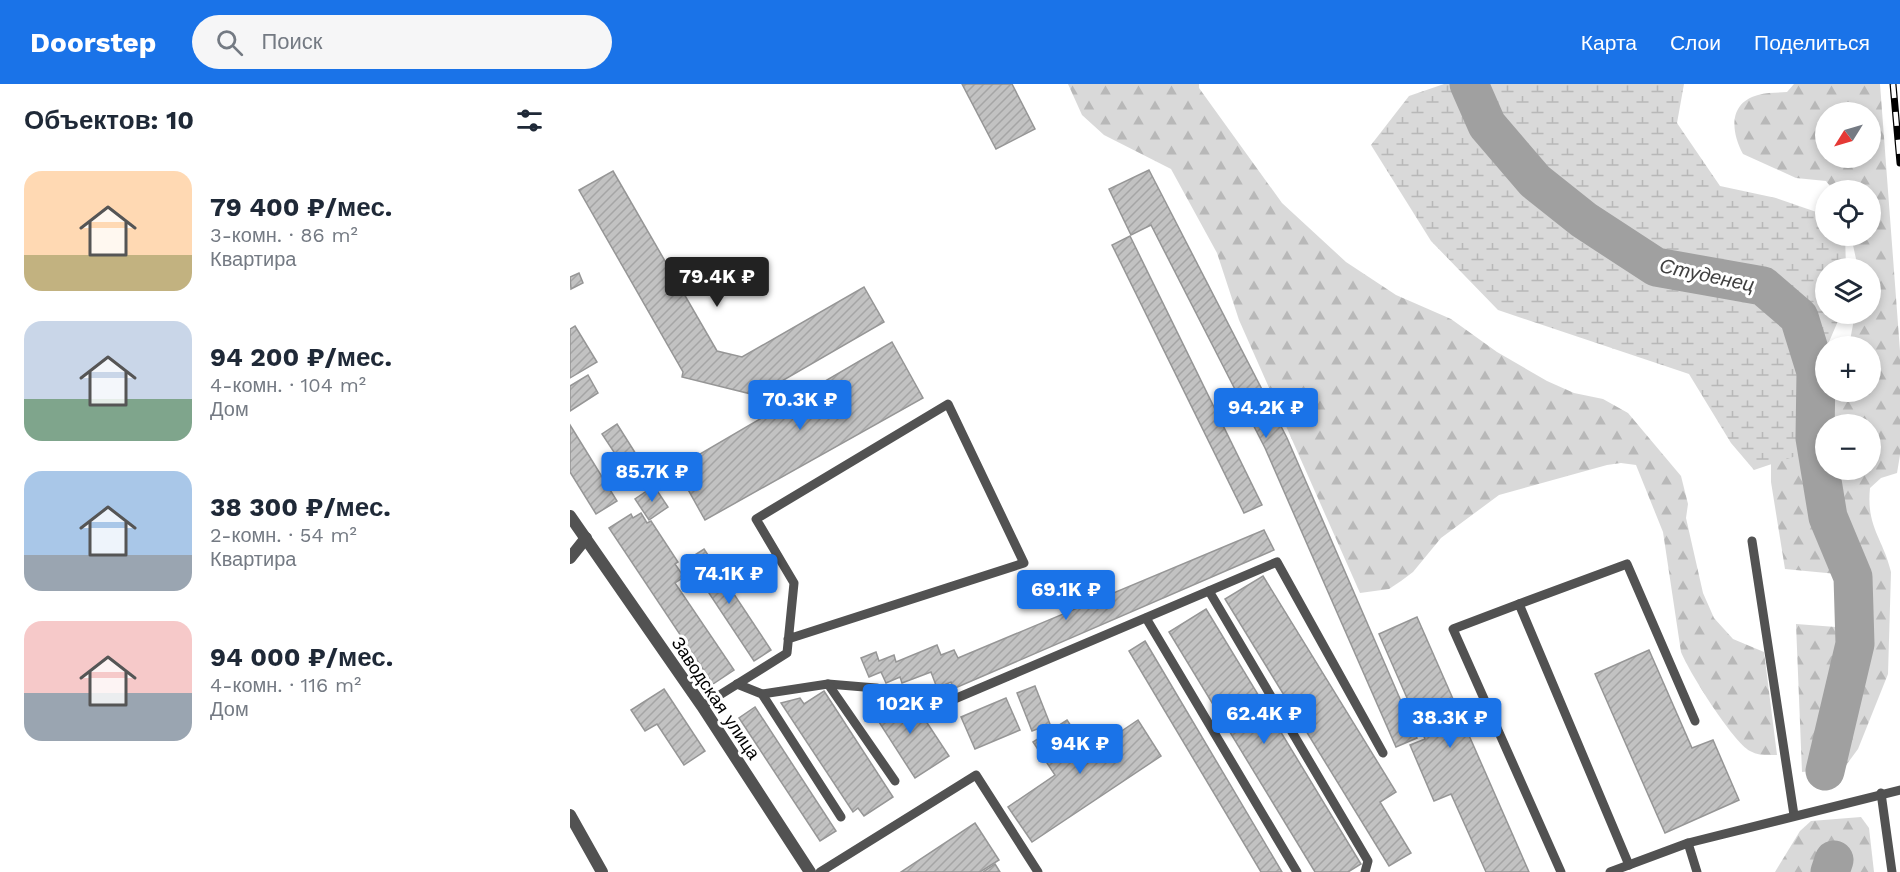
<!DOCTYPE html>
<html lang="ru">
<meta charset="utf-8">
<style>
:root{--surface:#fff;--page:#f6f6f7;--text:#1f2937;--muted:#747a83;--accent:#1a73e8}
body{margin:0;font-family:"Work Sans",sans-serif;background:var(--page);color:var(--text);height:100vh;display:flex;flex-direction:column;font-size:22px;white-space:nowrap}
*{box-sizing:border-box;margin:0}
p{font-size:20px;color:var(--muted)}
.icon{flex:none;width:33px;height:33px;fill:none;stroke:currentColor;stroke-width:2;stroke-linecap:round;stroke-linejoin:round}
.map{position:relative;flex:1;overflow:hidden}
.side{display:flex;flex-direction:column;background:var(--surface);width:570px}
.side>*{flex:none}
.needle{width:39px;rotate:233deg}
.buttons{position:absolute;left:1245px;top:18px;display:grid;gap:12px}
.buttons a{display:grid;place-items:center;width:66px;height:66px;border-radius:50%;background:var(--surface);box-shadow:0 3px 9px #0003;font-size:30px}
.price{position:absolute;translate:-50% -51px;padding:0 14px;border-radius:6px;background:var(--accent);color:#fff;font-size:20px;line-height:39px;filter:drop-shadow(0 2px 3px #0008)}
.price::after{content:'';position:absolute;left:50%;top:36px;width:18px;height:14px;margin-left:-9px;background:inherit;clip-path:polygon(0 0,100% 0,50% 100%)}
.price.current{background:#222;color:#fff}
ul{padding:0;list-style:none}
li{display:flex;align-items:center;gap:18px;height:150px;padding:0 24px}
li span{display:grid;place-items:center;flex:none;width:168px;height:120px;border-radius:18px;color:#555}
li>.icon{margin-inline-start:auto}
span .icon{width:72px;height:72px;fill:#fffc;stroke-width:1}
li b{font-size:26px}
h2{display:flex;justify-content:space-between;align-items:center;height:72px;padding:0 24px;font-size:26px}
header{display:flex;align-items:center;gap:36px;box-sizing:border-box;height:84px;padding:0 30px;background:var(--accent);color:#fff}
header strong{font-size:28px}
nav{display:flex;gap:33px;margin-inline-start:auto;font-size:21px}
.search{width:420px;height:54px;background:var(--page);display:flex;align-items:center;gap:15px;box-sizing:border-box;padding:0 21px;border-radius:33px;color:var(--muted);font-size:22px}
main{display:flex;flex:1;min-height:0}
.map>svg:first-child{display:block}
</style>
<header>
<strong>Doorstep</strong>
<div class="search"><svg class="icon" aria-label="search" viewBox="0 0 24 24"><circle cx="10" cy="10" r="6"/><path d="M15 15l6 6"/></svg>Поиск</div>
<nav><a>Карта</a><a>Слои</a><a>Поделиться</a></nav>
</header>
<main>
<section class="side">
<h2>Объектов: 10<svg class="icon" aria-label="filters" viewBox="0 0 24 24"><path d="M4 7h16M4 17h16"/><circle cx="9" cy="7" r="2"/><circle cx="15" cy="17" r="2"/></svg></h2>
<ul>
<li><span style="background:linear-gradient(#ffd9b3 70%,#c2b280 0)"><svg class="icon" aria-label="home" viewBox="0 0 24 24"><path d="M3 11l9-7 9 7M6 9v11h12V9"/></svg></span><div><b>79 400 ₽/мес.</b><p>3-комн. · 86 m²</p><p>Квартира</p></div></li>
<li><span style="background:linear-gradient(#c9d6e8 65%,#7fa58c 0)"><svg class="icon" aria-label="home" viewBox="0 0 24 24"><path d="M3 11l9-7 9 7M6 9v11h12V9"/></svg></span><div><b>94 200 ₽/мес.</b><p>4-комн. · 104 m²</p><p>Дом</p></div></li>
<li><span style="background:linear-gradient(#a9c7e8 70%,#9aa5b1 0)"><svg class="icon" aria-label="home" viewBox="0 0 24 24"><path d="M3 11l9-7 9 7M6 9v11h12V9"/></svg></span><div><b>38 300 ₽/мес.</b><p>2-комн. · 54 m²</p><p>Квартира</p></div></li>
<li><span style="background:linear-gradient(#f6c9c9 60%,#9aa5b1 0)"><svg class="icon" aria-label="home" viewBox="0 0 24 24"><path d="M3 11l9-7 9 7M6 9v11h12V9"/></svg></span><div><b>94 000 ₽/мес.</b><p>4-комн. · 116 m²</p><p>Дом</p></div></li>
</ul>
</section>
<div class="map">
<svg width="1330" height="788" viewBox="0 0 1330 788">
<defs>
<pattern id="forest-firs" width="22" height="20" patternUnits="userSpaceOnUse" patternTransform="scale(1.5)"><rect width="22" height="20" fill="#d9d9d9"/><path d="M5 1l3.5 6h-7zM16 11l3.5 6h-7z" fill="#b8b8b8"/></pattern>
<pattern id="wetland-marsh" width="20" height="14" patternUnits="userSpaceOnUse" patternTransform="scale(1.5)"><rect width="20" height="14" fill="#d9d9d9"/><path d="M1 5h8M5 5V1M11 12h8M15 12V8" fill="none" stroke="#b8b8b8"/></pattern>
<pattern id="building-hatch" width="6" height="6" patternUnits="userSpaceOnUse" patternTransform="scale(1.5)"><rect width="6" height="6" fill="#c2c2c2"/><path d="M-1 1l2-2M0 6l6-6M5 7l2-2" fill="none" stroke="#a5a5a5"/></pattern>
</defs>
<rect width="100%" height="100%" fill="#fff"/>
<!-- forest -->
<g fill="url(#forest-firs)" fill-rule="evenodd">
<path d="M498,0H629V4L712,119L776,178L826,211L881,235L927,268L977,297L1004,309L1033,315L1058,329L1111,392L1118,420L1116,434L1133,509L1144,534L1163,555L1194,568L1207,671C1198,671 1189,672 1180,667C1163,658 1119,588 1111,568L1093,448L1066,381L1051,379L1037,381L929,411L871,454L843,488L831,497L819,505L790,509L669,236L647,169L601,85L534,51L512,31Z"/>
<path d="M1224,0H1310L1330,267V371L1327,389L1311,394L1300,404C1296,443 1313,454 1321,488L1318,590L1288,665L1274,684L1232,688L1226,540L1266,543L1267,490L1215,485L1201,398V363L1226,328L1257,308H1300V262H1279L1285,230H1300V184H1288L1281,152H1300V106H1263L1256,97L1226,94L1173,70C1161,48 1158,19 1188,11C1197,8 1208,9 1217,8ZM1256,28H1300V74H1256ZM1256,340H1300V386H1256Z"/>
<polygon points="1291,733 1299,744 1304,788 1205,788 1230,747 1241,737"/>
</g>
<!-- wetland -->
<polygon fill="url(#wetland-marsh)" points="874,0 1114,0 1107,39 1150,102 1206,114 1255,131 1256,152 1275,152 1276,184 1256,184 1256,230 1271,230 1246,288 1247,365 1184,386 1161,359 1119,290 928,226 861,157 801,61 839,12"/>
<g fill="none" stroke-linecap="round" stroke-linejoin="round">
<!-- river -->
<g stroke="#a0a0a0" stroke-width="39">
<polyline points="899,0 917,41 965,97 1014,136 1086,183 1193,202 1229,233 1246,288 1245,354 1258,433 1283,493 1285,560 1255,687"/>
<polyline points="1260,788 1264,776"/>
</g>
</g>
<!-- building -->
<g fill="url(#building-hatch)" stroke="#969696" stroke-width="1.5">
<polygon points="392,0 442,0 465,45 426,65"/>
<polygon points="579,86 717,354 847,654 826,663 695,364 581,141 561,151 539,105"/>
<polygon points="43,87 147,267 172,273 294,203 314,238 193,308 182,305 181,310 112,293 113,288 9,106"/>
<polygon points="560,152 692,421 674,429 542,161"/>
<polygon points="9,189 13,199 1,205 0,193"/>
<polygon points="5,242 27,278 0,294 0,245"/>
<polygon points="322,258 353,314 135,436 106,384"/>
<polygon points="18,291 28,309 0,327 0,302"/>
<polygon points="47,340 83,397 69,406 32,350"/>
<polygon points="0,341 47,417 26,430 0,388"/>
<polygon points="84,402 98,423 79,436 65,415"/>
<polygon points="71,429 77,439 81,437 108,478 105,480 114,493 105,499 164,586 143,600 39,444 61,430 63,434"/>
<polygon points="694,446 704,466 383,605 381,598 367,604 361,588 332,599 330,593 316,599 311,588 299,593 291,574 306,568 309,577 324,571 326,578 367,561 371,571 384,566 388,574"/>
<polygon points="134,465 201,566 184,577 117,476"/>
<polygon points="693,492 826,708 810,718 841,769 819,782 655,515"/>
<polygon points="636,525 791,780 778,788 745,788 599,548"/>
<polygon points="847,533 959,788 916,788 881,710 864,717 840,661 855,655 809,550"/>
<polygon points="575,557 712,788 691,788 559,567"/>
<polygon points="1079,566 1122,664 1143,656 1169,716 1095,749 1025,590"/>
<polygon points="465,602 480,640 462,647 447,609"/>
<polygon points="94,605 135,667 114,681 87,640 75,647 61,626"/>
<polygon points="254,607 323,713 294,732 288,724 283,728 211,619 230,614 234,620"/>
<polygon points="436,614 450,646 405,665 391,633"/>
<polygon points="315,615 321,624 342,616 379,672 345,694 298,621"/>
<polygon points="185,623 266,747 250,757 169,634"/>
<polygon points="497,636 519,669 568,636 591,672 462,758 438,723 485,691 463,658"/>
<polygon points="405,739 429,776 410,788 331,788"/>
<polygon points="425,780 430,788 413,788"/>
</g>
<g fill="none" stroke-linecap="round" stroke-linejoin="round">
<!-- lane -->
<g stroke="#525252" stroke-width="9">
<polyline points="1182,457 1224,731"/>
<polyline points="639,507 798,777 795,788"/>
<polyline points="949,520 1057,480 1125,637"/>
<polyline points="576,534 727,788"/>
<polyline points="167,600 192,610 271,733"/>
<polyline points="258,600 306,604 375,619 707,478 813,669"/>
<polyline points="192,610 258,600 325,697"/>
<polyline points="132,622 217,569 224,499 186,435 378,320 454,479 218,555"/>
<polyline points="1311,709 1322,788"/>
<polyline points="1118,759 1330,706"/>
<polyline points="250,788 406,691 468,788"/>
<polyline points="991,788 883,545 949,520 1059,781"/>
<polyline points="1040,788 1118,759 1127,788"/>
</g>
<!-- street -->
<g stroke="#525252" stroke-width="12">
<polyline points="0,432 132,622 240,788"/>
<polyline points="0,474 16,454"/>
<polyline points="0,731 32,788"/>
</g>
<!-- rail casing -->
<g stroke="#000" stroke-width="7">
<polyline id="rail" points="1323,0 1330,79"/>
</g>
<!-- rail -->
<use href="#rail" stroke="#fff" stroke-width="4.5" stroke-dasharray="14" stroke-linecap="butt"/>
</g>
<g text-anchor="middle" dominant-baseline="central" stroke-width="6" stroke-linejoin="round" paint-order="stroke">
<!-- street labels -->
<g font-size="18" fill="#000" stroke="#fff">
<text transform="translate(146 614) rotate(56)">Заводская улица</text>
</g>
<!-- water labels -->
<g font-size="20" font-style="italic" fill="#414141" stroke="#fff">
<text transform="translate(1137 191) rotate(12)">Студенец</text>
</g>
</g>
</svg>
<div class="buttons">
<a><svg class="needle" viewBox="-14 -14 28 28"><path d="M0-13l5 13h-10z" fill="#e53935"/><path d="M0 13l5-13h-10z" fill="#747a83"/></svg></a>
<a><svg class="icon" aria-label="locate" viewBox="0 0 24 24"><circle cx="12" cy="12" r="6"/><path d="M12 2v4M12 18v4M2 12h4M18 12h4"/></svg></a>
<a><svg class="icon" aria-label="layers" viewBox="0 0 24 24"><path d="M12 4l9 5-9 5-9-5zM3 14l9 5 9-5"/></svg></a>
<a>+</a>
<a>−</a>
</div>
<b class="price current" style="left:147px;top:224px">79.4K ₽</b>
<b class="price" style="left:230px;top:347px">70.3K ₽</b>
<b class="price" style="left:696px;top:355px">94.2K ₽</b>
<b class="price" style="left:82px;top:419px">85.7K ₽</b>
<b class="price" style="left:159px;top:521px">74.1K ₽</b>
<b class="price" style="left:496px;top:537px">69.1K ₽</b>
<b class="price" style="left:340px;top:651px">102K ₽</b>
<b class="price" style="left:694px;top:661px">62.4K ₽</b>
<b class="price" style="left:880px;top:665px">38.3K ₽</b>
<b class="price" style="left:510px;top:691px">94K ₽</b>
</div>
</main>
